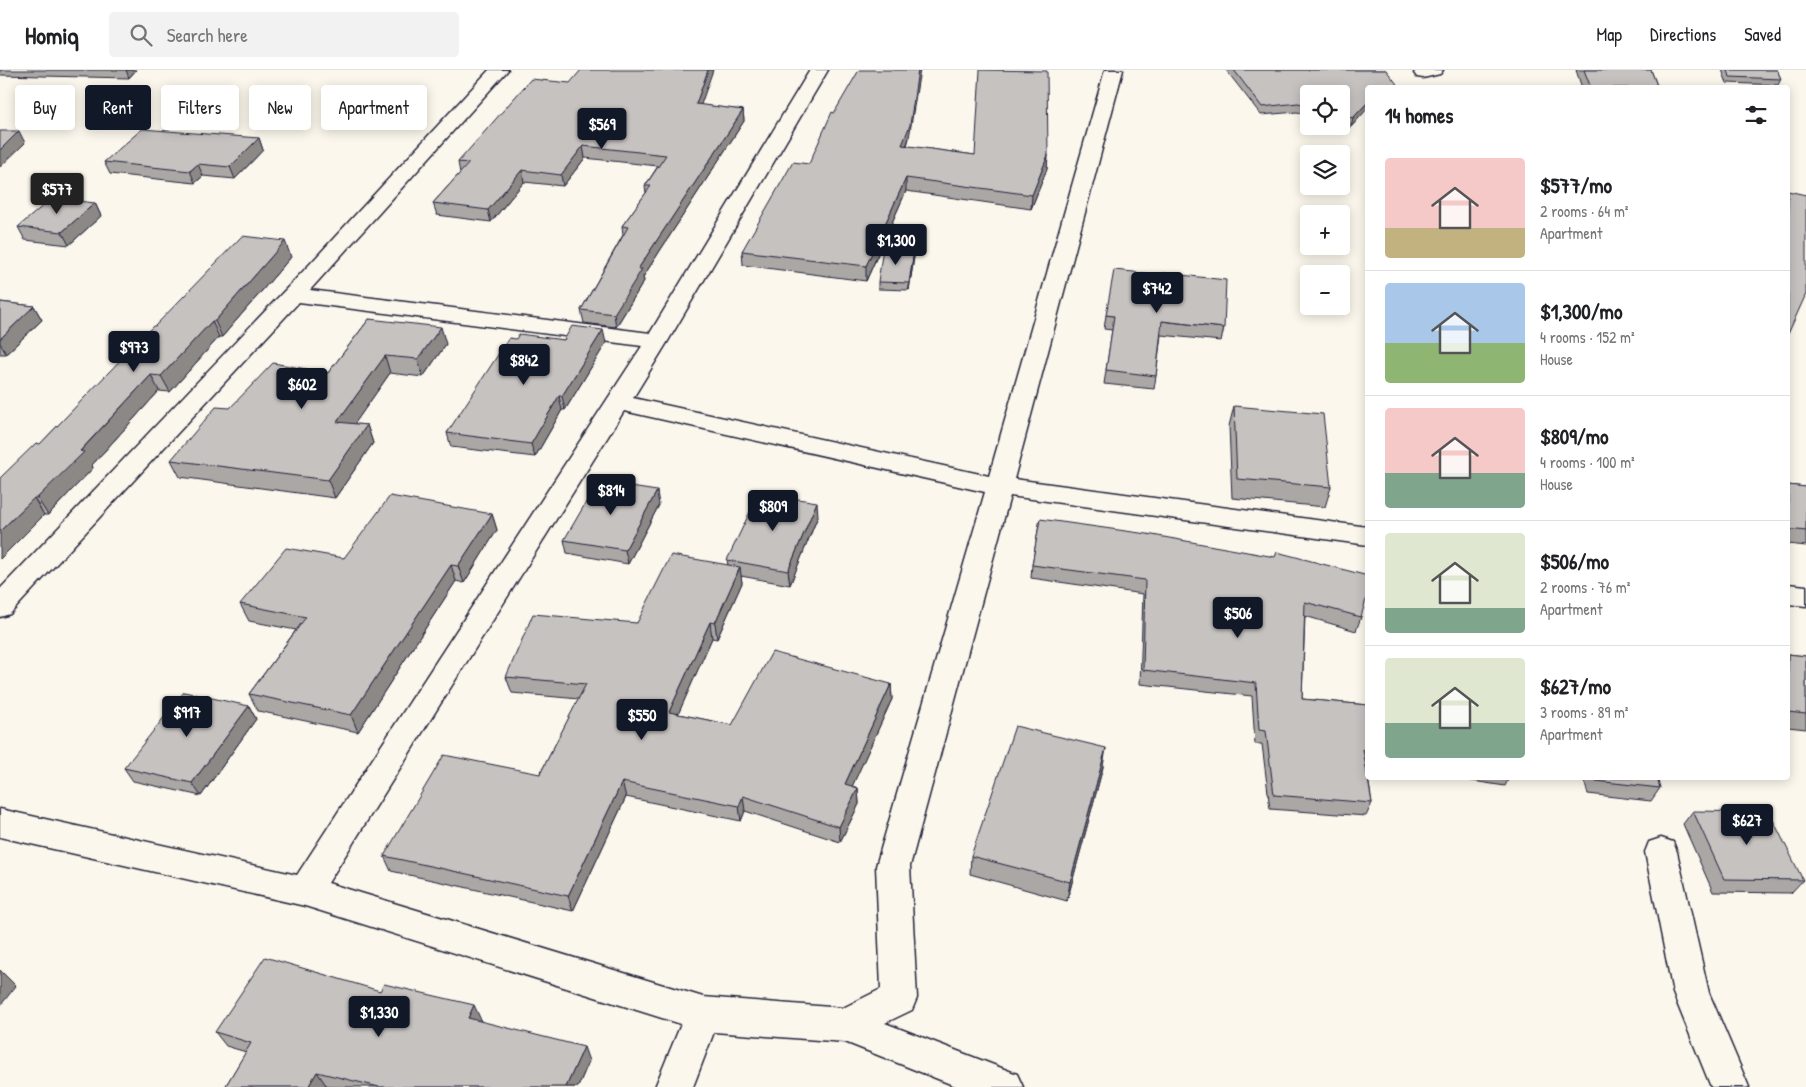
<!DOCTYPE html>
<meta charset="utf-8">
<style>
:root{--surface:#fff;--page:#f2f2f2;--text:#202124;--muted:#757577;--line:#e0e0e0;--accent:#111827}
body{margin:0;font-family:"Patrick Hand",sans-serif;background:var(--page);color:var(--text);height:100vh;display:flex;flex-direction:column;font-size:19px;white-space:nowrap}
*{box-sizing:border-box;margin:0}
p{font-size:16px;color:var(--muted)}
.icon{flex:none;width:28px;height:28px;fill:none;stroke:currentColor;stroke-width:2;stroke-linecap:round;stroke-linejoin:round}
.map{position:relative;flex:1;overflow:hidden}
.panel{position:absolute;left:1365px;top:15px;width:425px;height:695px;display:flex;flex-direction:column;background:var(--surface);border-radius:5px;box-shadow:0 2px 12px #0003}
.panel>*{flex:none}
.hud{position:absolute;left:15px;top:15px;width:475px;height:45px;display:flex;gap:10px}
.tools{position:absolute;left:1300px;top:15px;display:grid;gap:10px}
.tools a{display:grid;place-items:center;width:50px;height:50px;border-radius:5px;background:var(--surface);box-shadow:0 2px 12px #0003;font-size:25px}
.price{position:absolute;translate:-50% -42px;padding:0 11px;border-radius:5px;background:var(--accent);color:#fff;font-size:16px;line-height:32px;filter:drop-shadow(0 1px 2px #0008)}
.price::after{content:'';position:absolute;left:50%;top:30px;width:15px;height:11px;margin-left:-8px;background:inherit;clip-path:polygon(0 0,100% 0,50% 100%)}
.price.current{background:#222;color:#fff}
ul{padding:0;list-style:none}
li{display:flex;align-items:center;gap:15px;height:125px;padding:0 20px}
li+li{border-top:1px solid var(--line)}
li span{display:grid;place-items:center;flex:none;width:140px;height:100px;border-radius:5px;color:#555}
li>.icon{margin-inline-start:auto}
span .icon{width:60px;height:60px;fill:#fffc;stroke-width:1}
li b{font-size:21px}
h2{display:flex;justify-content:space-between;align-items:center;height:60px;padding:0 20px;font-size:21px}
.chip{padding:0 18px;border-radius:5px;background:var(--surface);box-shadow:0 2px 12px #0003;font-size:18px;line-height:45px}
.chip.current{background:var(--accent);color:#fff}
header{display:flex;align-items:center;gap:30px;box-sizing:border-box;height:70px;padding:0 25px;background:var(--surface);border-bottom:1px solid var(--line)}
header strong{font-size:24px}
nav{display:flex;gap:28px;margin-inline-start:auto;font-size:18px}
.search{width:350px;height:45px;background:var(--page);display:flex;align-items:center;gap:12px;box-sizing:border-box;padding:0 18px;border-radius:5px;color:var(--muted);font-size:19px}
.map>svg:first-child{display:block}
</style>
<header>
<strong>Homiq</strong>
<div class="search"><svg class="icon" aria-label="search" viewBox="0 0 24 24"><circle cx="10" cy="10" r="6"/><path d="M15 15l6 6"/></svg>Search here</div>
<nav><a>Map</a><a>Directions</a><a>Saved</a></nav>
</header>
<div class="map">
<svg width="1806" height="1017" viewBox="0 0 1806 1017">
<rect width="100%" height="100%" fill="#fbf7ec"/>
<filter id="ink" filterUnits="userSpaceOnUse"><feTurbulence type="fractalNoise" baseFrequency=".02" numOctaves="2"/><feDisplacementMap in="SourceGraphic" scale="10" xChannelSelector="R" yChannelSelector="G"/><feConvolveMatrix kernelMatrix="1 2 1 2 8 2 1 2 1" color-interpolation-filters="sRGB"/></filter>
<g filter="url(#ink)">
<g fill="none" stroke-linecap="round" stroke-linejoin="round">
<!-- minor casing -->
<g stroke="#22223b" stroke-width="3">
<g id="minor">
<path d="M489,0H508L310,220L650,263L810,0H828L668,271L633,328L989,406L1105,0H1123L1014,409L1368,457V475L1010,426L910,796L917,928L912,940L885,953L1017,1004L1023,1017H958L845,972L714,962L693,1017H655L681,954L305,836L0,767V739L297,805L642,276L299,232L10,544L0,547V519L310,194ZM624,341L985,422L876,796L881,919L843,938L703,927L328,813Z"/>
<polygon points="1416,0 1443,0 1440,4 1423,8 1417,7 1414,3"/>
<polygon points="1788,514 1806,516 1806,536 1788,534"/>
<polygon points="1661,768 1673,772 1677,782 1709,923 1749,1017 1711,1017 1673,923 1645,782 1649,772"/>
</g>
</g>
<!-- minor -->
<use href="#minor" fill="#fbf7ec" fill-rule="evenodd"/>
</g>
<!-- wall -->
<g fill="#aaa7a5" stroke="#22223b">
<polygon points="0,0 136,0 129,8 0,5"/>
<polygon points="1226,0 1386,0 1367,38 1351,57 1341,54 1341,24 1309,24 1309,45 1297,42 1261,45"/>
<polygon points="1576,0 1651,0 1658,18 1582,18"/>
<polygon points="1722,0 1777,0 1781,9 1778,15 1727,13"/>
<polygon points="701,35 743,40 744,51 643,207 644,211 616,257 584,253 581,240 623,165 622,156 646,123 645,116 658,96 585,88 563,116 524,112 491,152 437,145 433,133 460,103 458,92"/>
<polygon points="259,68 263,80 235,109 203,106 195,113 110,104 104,92"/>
<polygon points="909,68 907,76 975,85 1048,85 1047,99 1031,139 906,121 866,211 743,195 742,181 809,94"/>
<polygon points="95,133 101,146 69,175 25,170 18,157"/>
<polygon points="914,180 914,187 909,220 878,219 878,212"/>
<polygon points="291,187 222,267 219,267 170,322 159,321 92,395 93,398 48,445 44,445 0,489 40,374 155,256"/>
<polygon points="0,232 34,236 42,250 6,284 0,284"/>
<polygon points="1106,245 1224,258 1221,271 1161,265 1156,306 1154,319 1104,314 1112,260 1104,259"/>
<polygon points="369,249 446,274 423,307 390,303 354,354 367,355 373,373 335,428 180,407 171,390 230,338 328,303"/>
<polygon points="516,269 564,270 606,273 565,340 562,340 535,387 451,377 447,363"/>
<polygon points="1234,336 1331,417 1325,437 1232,428 1229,356"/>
<polygon points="1788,415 1806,417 1806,476 1788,474"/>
<polygon points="659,435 628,494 567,483 564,470"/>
<polygon points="492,444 497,460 464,513 456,511 358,662 258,641 249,624 296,560 249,551 240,534 344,488"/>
<polygon points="818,446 790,515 741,506 742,513 717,569 712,568 678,644 732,655 891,614 892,629 852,716 858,718 859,734 840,772 745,741 741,751 626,727 573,841 391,801 384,786 540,704 579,629 512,623 506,607 637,553 728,495 727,490"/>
<polygon points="1040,449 1361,547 1356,561 1305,546 1302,629 1368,635 1368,694 1366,694 1372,733 1366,746 1270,739 1262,674 1255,674 1252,626 1140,614 1143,524 1031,508 1032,495"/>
<polygon points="1788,584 1806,586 1806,659 1788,657"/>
<polygon points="249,636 256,649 201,726 133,711 124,698"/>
<polygon points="1103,697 1067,831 970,804 971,786"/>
<polygon points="1453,708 1509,708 1505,716"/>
<polygon points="1583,708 1657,708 1660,718 1651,731 1588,724"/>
<polygon points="1693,741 1803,810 1791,823 1713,822 1683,754"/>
<polygon points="380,921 481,950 480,951 589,991 578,1017 333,1017 326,1015 326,1017 225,1017 246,982 226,976 215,962"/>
</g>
<!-- shaded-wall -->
<g fill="#8b8886" stroke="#22223b">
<polygon points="126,0 136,0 129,8"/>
<polygon points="708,0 713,0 697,46 696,34"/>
<polygon points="918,0 920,0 909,68 902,89 902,75"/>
<polygon points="1368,32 1368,38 1351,57 1353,48"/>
<polygon points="743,40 744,51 643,207 644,211 616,257 614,244 638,199"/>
<polygon points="19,61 25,73 0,97 0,80"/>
<polygon points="259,68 263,80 235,109 230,97"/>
<polygon points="583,76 585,88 563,116 561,105"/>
<polygon points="1048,85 1047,99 1031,139 1032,125"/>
<polygon points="198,94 203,106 195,113 190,101"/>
<polygon points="522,100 524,112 491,152 488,140"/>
<polygon points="906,108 906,121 866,211 866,196"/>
<polygon points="95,133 101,146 69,175 62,162"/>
<polygon points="285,171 291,187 222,267 215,251"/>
<polygon points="914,180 914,187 909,220 909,213"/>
<polygon points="34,236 42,250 6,284 0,273 0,269"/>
<polygon points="212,251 219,267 170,322 161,306"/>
<polygon points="441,257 446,274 423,307 418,289"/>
<polygon points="603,260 606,273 565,340 562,326"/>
<polygon points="385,286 390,303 344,369 337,352"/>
<polygon points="151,305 159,321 92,395 93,398 48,445 37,428"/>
<polygon points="559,326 562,340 535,387 531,374"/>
<polygon points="367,355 373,373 335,428 328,410"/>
<polygon points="657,421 659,435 628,494 625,480"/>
<polygon points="34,428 44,445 0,489 0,461"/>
<polygon points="817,432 818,446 790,515 788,501"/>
<polygon points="492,444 497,460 464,513 458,496"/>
<polygon points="451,495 456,511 358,662 351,645"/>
<polygon points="740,497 742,513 717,569 715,553"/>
<polygon points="710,552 712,568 672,658 669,642"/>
<polygon points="891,614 892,629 846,730 845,714"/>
<polygon points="249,636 256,649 201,726 192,713"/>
<polygon points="1106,678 1103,697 1067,831 1070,812"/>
<polygon points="622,712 626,727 573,841 568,826"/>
<polygon points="858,718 859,734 840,772 839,757"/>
<polygon points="743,726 745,741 741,751 739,736"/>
<polygon points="0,900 16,916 0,936"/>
<polygon points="474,935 481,950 475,962 468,948"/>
<polygon points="584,977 589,991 578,1017 566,1017"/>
<polygon points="317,1002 326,1015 326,1017 308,1017"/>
</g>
<!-- building -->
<g fill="#c6c2c0" stroke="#22223b">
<polygon points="581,0 708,0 696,34 743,40 638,199 642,199 614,244 581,240 628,157 622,156 651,116 645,116 666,85 583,76 561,105 522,100 488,140 433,133 469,93 458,92 531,9 570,13"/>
<polygon points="859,0 918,0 910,55 902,75 975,85 980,0 1047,1 1048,85 1032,125 906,108 866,196 742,181 793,92 809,94 832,42 834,43"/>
<polygon points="1234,0 1386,0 1400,18 1368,18 1368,32 1353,48 1341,45 1341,24 1309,24 1309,36 1298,33 1262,37"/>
<polygon points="1584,0 1651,0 1658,18 1591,18"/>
<polygon points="1728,0 1777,0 1781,9 1730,7"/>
<polygon points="142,59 259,68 230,97 198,94 190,101 104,92"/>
<polygon points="0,61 19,61 0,80"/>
<polygon points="1788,121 1806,125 1806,224 1788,264"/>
<polygon points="52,128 95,133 62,162 18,157"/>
<polygon points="242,166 285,171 215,251 212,251 161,306 151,305 80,381 84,382 37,428 34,428 0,461 0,408 36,373 40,374 153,256 155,256"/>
<polygon points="883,178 914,180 909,213 878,212"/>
<polygon points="1114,200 1163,205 1163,203 1226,210 1224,258 1162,251 1156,306 1106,300 1114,246 1106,245"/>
<polygon points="0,232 34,236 0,269"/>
<polygon points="369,249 441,257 418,289 385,286 337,352 367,355 328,410 171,390 216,337 230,338 273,293 328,303"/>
<polygon points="572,256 603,260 562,326 559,326 531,374 447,363 509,268 516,269 519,264 564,270"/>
<polygon points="1234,336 1323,344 1331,417 1237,409"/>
<polygon points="598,412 657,421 625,480 564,470"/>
<polygon points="1788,415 1806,417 1806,461 1788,459"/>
<polygon points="759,423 817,432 788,501 727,490"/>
<polygon points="390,426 492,444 458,496 451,495 351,645 249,624 306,547 240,534 286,478 344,488"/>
<polygon points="1040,449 1147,464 1275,487 1277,482 1368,506 1368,522 1361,547 1305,532 1302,629 1368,635 1368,680 1363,679 1372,733 1274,725 1266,661 1259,660 1256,613 1143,600 1145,510 1032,495"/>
<polygon points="671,485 740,497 715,553 710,552 669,642 732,655 772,582 891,614 845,714 858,718 839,757 743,726 739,736 622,712 568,826 384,786 444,685 540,704 586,614 506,607 533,544 637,553"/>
<polygon points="1788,584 1806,586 1806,644 1788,642"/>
<polygon points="184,622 249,636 192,713 124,698"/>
<polygon points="1015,656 1106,678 1070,812 971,786"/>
<polygon points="1595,708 1657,708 1660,718 1596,711"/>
<polygon points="1693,741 1769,742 1803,810 1724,809"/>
<polygon points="265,887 380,921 384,914 474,935 468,948 584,977 566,1017 379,1017 317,1002 308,1017 225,1017 251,973 215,962"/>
</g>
</g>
</svg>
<div class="tools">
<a><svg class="icon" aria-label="locate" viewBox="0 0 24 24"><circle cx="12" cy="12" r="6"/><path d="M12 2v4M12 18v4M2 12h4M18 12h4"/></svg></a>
<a><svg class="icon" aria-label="layers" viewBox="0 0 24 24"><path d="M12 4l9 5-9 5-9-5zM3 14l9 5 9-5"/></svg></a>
<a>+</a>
<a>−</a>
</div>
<b class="price" style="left:602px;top:80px">$569</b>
<b class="price current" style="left:57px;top:145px">$577</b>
<b class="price" style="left:896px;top:196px">$1,300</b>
<b class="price" style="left:1157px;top:244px">$742</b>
<b class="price" style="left:134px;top:303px">$973</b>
<b class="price" style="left:524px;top:316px">$842</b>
<b class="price" style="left:302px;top:340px">$602</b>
<b class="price" style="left:611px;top:446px">$814</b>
<b class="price" style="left:773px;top:462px">$809</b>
<b class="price" style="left:1238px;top:569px">$506</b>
<b class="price" style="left:187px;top:668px">$917</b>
<b class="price" style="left:642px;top:671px">$550</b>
<b class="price" style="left:1747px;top:776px">$627</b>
<b class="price" style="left:379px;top:968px">$1,330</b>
<div class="hud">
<a class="chip">Buy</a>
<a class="chip current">Rent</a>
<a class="chip">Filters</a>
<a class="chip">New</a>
<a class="chip">Apartment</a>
</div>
<section class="panel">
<h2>14 homes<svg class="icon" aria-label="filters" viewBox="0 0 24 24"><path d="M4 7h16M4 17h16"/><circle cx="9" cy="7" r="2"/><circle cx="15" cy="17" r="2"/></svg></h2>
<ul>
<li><span style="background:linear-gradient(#f6c9c9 70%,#c2b280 0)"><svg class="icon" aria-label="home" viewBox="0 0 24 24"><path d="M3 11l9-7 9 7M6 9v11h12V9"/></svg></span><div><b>$577/mo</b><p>2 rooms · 64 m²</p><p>Apartment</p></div></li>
<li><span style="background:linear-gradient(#a9c7e8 60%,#8fb573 0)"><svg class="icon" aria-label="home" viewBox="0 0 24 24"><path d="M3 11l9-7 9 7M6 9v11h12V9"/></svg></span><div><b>$1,300/mo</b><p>4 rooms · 152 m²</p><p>House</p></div></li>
<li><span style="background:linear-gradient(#f6c9c9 65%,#7fa58c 0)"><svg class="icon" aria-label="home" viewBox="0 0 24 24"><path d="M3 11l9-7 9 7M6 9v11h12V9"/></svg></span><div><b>$809/mo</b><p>4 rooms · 100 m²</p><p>House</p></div></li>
<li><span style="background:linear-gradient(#dfe7d0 75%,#7fa58c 0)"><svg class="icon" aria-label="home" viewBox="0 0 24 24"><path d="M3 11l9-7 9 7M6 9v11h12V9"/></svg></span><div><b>$506/mo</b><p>2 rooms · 76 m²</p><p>Apartment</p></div></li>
<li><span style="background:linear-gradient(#dfe7d0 65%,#7fa58c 0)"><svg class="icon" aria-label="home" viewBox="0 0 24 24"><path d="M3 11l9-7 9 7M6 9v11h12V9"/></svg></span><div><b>$627/mo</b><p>3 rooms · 89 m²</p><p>Apartment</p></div></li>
</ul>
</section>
</div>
